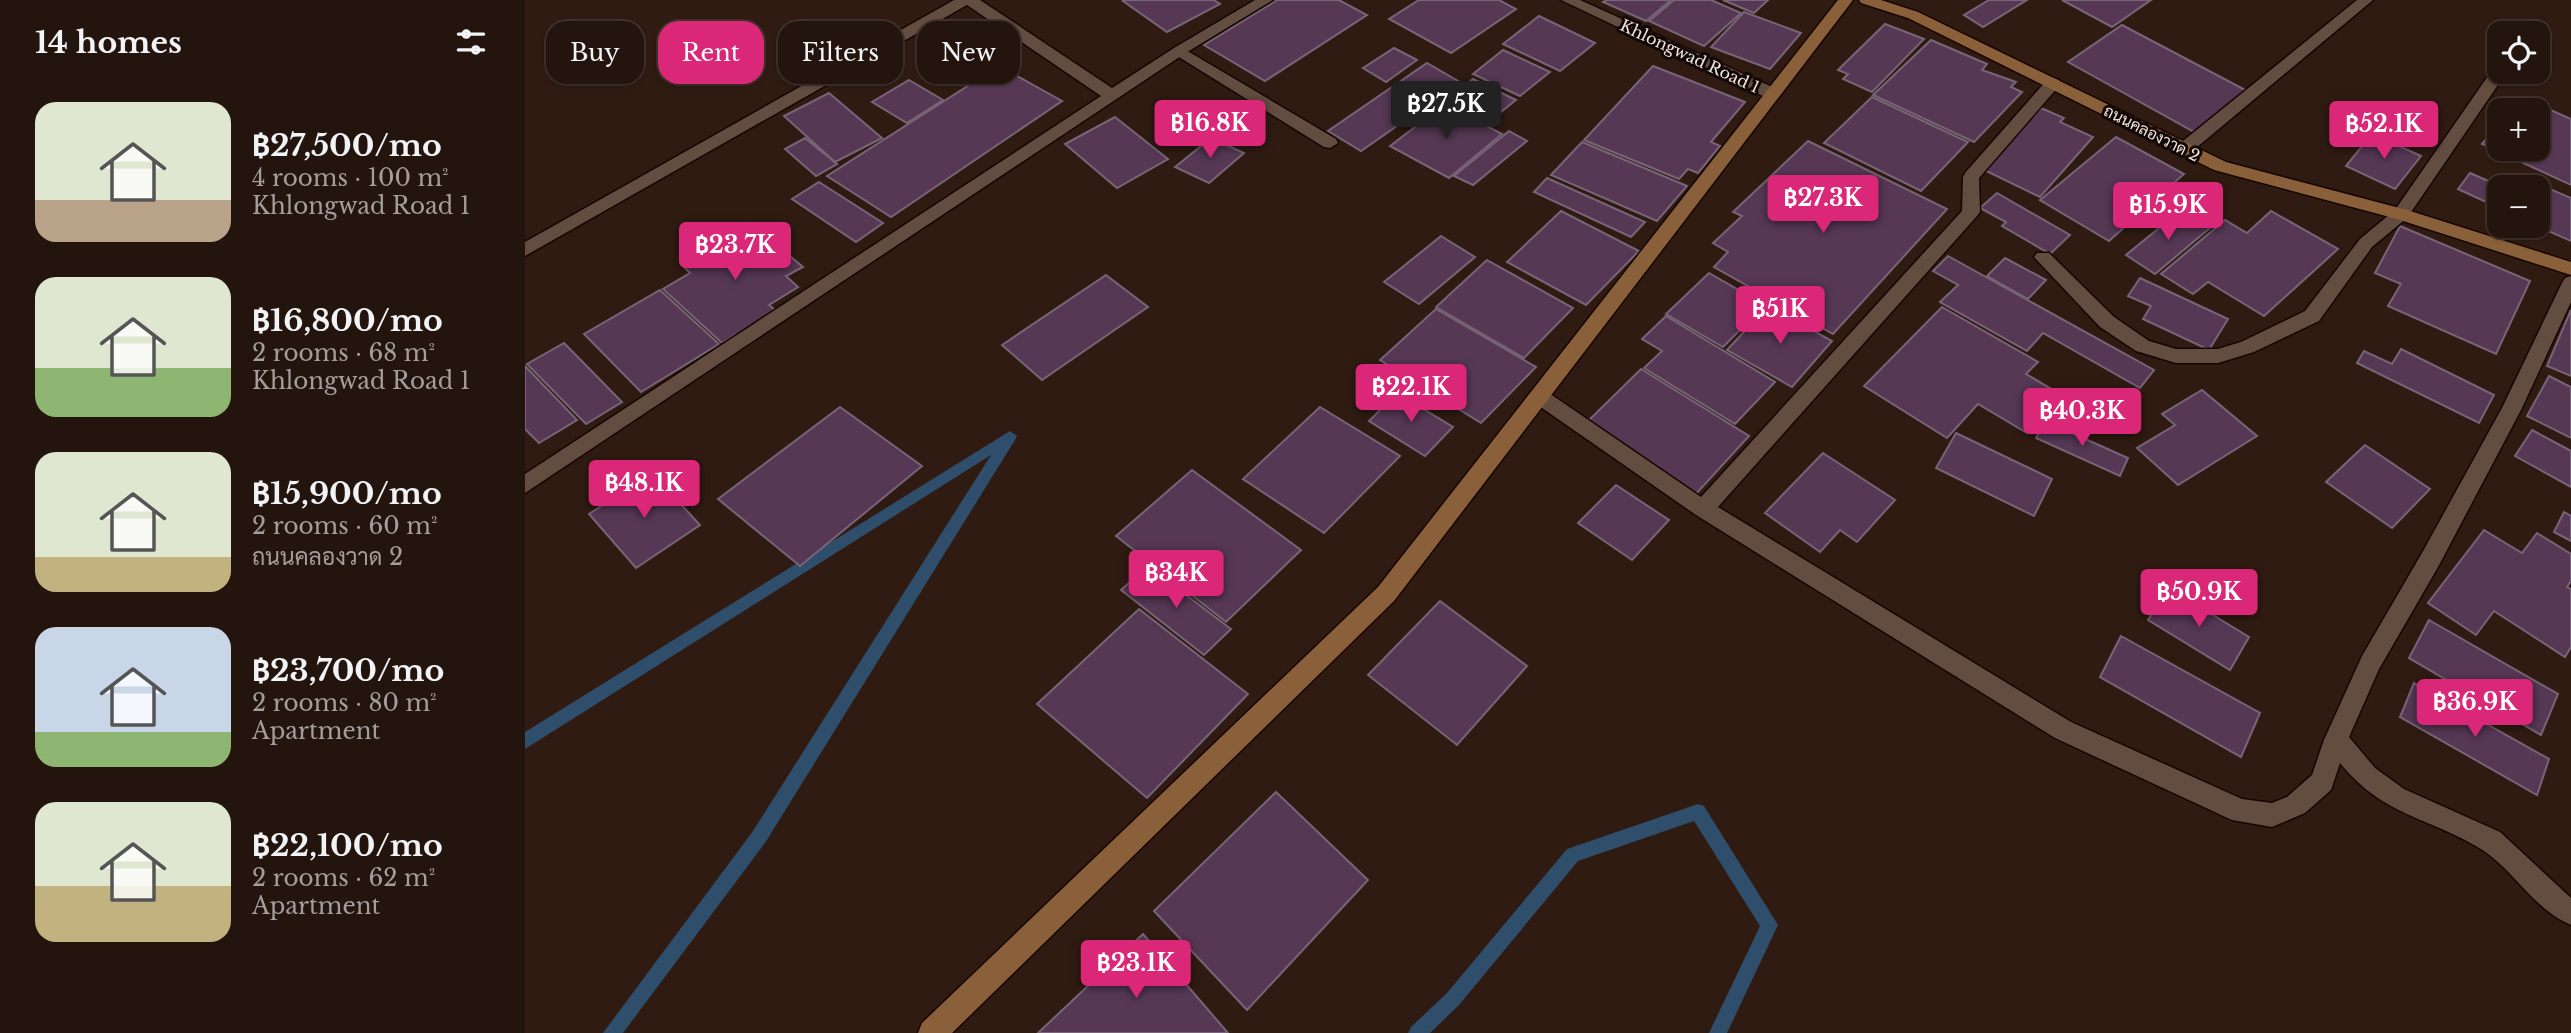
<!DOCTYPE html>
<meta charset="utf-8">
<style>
:root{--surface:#23140d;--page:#2f211b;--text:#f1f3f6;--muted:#a39e9d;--line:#40332e;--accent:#db2777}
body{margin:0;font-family:"Libre Baskerville",Sarabun,serif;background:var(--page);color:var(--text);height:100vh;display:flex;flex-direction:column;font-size:26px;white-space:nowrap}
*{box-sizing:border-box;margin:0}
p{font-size:23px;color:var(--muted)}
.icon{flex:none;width:38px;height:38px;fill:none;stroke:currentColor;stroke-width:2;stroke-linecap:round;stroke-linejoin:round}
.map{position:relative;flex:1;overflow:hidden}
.panel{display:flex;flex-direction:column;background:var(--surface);width:525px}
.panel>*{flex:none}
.top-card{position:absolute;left:21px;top:21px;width:665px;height:63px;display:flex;gap:14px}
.tools{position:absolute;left:1962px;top:21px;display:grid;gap:14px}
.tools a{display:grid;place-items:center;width:63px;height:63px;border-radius:14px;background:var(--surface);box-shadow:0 2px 5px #0004,0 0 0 2px var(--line);font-size:35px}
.price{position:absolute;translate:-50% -60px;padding:0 16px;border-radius:7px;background:var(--accent);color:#fff;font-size:23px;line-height:46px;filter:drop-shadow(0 2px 4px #0008)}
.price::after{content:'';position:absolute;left:50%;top:42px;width:21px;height:16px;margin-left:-10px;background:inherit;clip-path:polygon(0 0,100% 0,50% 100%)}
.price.current{background:#222;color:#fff}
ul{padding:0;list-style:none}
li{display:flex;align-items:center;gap:21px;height:175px;padding:0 35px}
li span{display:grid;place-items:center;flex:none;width:196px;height:140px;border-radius:21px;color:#555}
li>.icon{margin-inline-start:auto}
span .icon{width:84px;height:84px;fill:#fffc;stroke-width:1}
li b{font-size:30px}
h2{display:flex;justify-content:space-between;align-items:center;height:84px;padding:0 35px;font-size:30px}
.chip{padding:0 24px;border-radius:21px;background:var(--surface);box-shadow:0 2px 5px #0004,0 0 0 2px var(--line);font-size:24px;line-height:63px}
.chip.current{background:var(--accent);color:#fff}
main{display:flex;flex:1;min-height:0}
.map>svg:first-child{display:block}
</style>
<main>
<section class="panel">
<h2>14 homes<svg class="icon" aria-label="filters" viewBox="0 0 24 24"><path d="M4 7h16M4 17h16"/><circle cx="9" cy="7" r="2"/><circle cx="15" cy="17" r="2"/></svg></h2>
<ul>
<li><span style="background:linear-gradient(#dfe7d0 70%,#b9a48a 0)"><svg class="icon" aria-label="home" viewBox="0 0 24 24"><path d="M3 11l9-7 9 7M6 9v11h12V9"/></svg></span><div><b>฿27,500/mo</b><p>4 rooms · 100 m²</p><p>Khlongwad Road 1</p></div></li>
<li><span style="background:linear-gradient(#dfe7d0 65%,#8fb573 0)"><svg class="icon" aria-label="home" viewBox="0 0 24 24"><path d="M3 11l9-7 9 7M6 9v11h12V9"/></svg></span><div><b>฿16,800/mo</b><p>2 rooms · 68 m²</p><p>Khlongwad Road 1</p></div></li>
<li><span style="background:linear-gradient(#dfe7d0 75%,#c2b280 0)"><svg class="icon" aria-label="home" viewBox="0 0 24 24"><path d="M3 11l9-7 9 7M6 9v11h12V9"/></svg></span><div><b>฿15,900/mo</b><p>2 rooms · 60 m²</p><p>ถนนคลองวาด 2</p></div></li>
<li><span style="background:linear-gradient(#c9d6e8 75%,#8fb573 0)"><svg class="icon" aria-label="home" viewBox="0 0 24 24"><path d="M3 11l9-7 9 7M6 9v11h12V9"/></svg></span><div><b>฿23,700/mo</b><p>2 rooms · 80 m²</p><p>Apartment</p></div></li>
<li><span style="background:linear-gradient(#dfe7d0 60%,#c2b280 0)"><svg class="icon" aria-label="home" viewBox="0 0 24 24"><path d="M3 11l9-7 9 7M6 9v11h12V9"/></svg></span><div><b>฿22,100/mo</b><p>2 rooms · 62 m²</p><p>Apartment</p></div></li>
</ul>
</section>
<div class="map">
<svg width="2046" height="1033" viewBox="0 0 2046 1033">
<rect width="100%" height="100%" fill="#2f1b11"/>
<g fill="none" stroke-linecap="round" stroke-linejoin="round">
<!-- stream -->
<g fill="#2f4e6b" fill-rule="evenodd">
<polygon points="485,431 492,436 490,440 240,843 98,1033 78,1033 228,831 466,455 0,749 0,732"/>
<polygon points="1173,804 1179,806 1253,925 1202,1033 1184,1033 1235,926 1169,821 1053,861 934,1005 905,1033 883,1033 886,1027 922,993 1042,849"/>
</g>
</g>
<!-- building -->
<g fill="#563855" stroke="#786477" stroke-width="2">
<polygon points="601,0 689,0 695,4 642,32 598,1"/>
<polygon points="752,0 814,0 842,15 740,81 679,45"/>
<polygon points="894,0 974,0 991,9 926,53 864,19"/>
<polygon points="1082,0 1146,0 1121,21 1078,2"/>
<polygon points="1149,0 1186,0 1216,13 1179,46 1124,21"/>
<polygon points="1198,0 1243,0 1229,13"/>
<polygon points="1464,0 1502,0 1458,27 1439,15"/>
<polygon points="1537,0 1626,0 1587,27"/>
<polygon points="1219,12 1276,33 1245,69 1186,47"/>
<polygon points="1014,16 1070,43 1035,71 978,44"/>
<polygon points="1360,24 1399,39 1347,92 1318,79 1323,74 1313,70"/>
<polygon points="1597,25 1724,92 1671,133 1543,62"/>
<polygon points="1406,40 1462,64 1457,70 1491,82 1486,87 1497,92 1449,142 1348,95"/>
<polygon points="869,48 892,60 861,82 838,68"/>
<polygon points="978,50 1025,72 995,96 948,74"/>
<polygon points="902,63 935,82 836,151 803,131"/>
<polygon points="474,66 537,101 366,217 302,176"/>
<polygon points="1128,66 1220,102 1186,142 1195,146 1173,173 1163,169 1154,179 1059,140"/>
<polygon points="948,79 991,100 962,123 920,102"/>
<polygon points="384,80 418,100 382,123 347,102"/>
<polygon points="304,93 357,138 310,162 259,116"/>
<polygon points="1347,97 1443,142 1396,191 1299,143"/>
<polygon points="1997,97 2046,119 2046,185 1957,144 1974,124 1974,149 2012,149 2012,110 1985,110"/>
<polygon points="920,104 977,134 924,178 865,146"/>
<polygon points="1516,108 1539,118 1535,122 1568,137 1515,197 1457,169"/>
<polygon points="590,117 643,159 592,188 540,144"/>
<polygon points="984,131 1002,141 948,185 929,176"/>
<polygon points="1847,134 1896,156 1870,189 1821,166"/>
<polygon points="1591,137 1659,174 1584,241 1515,200"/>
<polygon points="280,138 312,164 291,176 260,149"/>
<polygon points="686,138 719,153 684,183 650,167"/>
<polygon points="1283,141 1422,209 1308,334 1189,267 1203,252 1188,243 1217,216 1208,212"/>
<polygon points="1057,142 1162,186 1132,221 1026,175"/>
<polygon points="1945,173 1977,187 1974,187 1974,208 1933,189"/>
<polygon points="1022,178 1120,222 1106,237 1009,192"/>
<polygon points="2004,180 2046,198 2046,241 2012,226 2012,187 1999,187"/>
<polygon points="294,182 358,223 331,242 267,199"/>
<polygon points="1472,193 1545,235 1525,254 1477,226 1481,222 1455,208"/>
<polygon points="1036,211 1114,251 1061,305 982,262"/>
<polygon points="1655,211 1685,228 1630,274 1601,255"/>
<polygon points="1746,211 1813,249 1739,316 1683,282 1668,294 1636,274 1700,220 1722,233"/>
<polygon points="226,223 278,267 261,276 273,287 244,305 250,310 197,343 138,289 165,273 156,264 185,247 181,244 197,235 200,238"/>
<polygon points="1875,226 2005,281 1971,354 1863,306 1876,284 1850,273"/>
<polygon points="916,236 950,257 894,304 859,282"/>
<polygon points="1423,256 1629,370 1615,388 1518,333 1502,351 1415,302 1433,285 1408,271"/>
<polygon points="1480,258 1521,280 1503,299 1462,276"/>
<polygon points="962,260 1048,308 999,358 911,307"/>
<polygon points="1184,273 1240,305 1198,347 1141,314"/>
<polygon points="581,275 623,307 517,380 477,345"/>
<polygon points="1615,278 1703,319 1684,350 1618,319 1626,306 1603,296"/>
<polygon points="135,290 194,344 116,392 59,334"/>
<polygon points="1243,306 1307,341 1267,387 1202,350"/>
<polygon points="1417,307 1513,362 1501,374 1535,394 1502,433 1453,404 1422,438 1339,386"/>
<polygon points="911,309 1011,367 956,423 855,360"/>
<polygon points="2046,310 2046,376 2022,366"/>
<polygon points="1141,316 1250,382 1210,424 1119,368 1137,351 1117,339"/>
<polygon points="39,343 97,402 61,424 2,364"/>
<polygon points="1876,349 1969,395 1954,423 1832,363 1839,351 1867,364"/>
<polygon points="0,366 52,420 14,443 0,429"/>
<polygon points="1116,369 1224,436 1170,495 1061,423"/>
<polygon points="2024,376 2046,387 2046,438 2002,416"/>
<polygon points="1677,390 1732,436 1653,485 1612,448 1650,425 1637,414"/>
<polygon points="872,393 928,427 900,456 844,421"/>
<polygon points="315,407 397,466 275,566 193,499"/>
<polygon points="795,407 875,456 799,533 718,479"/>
<polygon points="1520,421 1603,458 1595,476 1511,438"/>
<polygon points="2007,430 2046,451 2046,487 1990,456"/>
<polygon points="1431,433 1527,479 1509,516 1411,468"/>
<polygon points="1840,445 1905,489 1867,528 1801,482"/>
<polygon points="1298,453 1370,500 1332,542 1315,530 1295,552 1240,513"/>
<polygon points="667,470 776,550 701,622 591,536"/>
<polygon points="127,473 175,525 111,568 64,514"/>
<polygon points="1091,485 1144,520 1107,560 1053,523"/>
<polygon points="2039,512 2046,516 2046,541 2029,532"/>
<polygon points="1959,530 1997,553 2012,533 2046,554 2046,581 2042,587 2046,589 2046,647 2040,657 1969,611 1951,635 1903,603"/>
<polygon points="623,566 706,629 679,655 596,590"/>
<polygon points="1644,588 1724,637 1705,670 1623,620"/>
<polygon points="915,601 1002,666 932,745 843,675"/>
<polygon points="614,609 723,694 622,798 512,704"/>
<polygon points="1904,620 2033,694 2016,735 1884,658"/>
<polygon points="1596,636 1735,713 1716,757 1575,677"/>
<polygon points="1889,683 2024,759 2012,795 1875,717"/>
<polygon points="751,792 843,880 722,1010 629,911"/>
<polygon points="618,934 703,1033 513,1033"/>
</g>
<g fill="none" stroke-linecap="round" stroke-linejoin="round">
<!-- lane casing -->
<g stroke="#170501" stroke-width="3">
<polygon id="lane" points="654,46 811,139 813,143 805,148 799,147 649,54 646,51 649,48"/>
</g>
<!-- street casing -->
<g stroke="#170501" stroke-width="3">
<g id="street">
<polygon points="429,0 455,0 587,88 649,48 730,0 748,0 659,54 0,493 0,474 576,96 442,5 0,256 0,242"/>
<polygon points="1036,0 1055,0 1254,90 1256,94 1248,99 1242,98"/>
<polygon points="1832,0 1848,0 1665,153 1653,153 1651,149 1653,145"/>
<polygon points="1969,74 1977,79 1882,218 1847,247 1794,321 1729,352 1693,363 1651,363 1611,351 1575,327 1509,257 1512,253 1524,253 1589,317 1624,341 1651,349 1693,349 1716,342 1780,311 1835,239 1870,210 1963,76"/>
<path d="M1528,78L1534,80L1536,83L1534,86L1454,178L1455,212L1452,216L1193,507L1546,722L1717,799L1747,803L1762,797L1787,775L1799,740L1837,656L1897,553L1977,408L2037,283L2040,278L2046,276V302L1996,410L1913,567L1854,669L1824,737L1850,768L1879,789L1975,832L2046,898V925C2008,909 1989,870 1956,849C1902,816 1859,817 1815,763L1806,790L1780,813L1747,827L1707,820L1530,738L1171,515L1007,401L1004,396L1007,391L1014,388L1021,391L1176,497L1437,211L1438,177L1440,173L1522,80Z"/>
</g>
</g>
<!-- secondary casing -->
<g stroke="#170501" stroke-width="3">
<g id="secondary">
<polygon points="1313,0 1328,0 869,601 427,1033 393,1033 397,1023 853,587"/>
<polygon points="1334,0 1356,0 1393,12 1701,162 1882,210 2046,262 2046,275 1872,219 1689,170 1383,18 1336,3"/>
</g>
</g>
<!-- lane -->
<use href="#lane" fill="#634c40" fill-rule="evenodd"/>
<!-- street -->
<use href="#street" fill="#634c40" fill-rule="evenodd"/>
<!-- secondary -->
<use href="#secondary" fill="#8a603b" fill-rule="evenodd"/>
</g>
<g text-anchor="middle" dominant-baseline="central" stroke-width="6" stroke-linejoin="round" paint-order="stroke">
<!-- far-street labels -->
<g font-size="16" fill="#f2e3dc" stroke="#110805">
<text transform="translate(1165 56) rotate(25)">Khlongwad Road 1</text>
<text transform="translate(1627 133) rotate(27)">ถนนคลองวาด 2</text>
</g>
</g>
</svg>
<div class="tools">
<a><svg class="icon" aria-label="locate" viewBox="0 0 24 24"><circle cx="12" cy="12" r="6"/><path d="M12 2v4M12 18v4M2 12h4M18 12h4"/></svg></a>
<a>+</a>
<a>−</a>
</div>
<b class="price current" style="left:921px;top:141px">฿27.5K</b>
<b class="price" style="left:685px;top:160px">฿16.8K</b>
<b class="price" style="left:1859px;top:161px">฿52.1K</b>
<b class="price" style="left:1298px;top:235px">฿27.3K</b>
<b class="price" style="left:1643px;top:242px">฿15.9K</b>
<b class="price" style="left:210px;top:282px">฿23.7K</b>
<b class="price" style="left:1255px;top:346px">฿51K</b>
<b class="price" style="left:886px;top:424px">฿22.1K</b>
<b class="price" style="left:1557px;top:448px">฿40.3K</b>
<b class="price" style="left:119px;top:520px">฿48.1K</b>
<b class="price" style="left:651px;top:610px">฿34K</b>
<b class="price" style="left:1674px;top:629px">฿50.9K</b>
<b class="price" style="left:1950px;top:739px">฿36.9K</b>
<b class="price" style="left:611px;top:1000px">฿23.1K</b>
<div class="top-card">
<a class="chip">Buy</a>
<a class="chip current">Rent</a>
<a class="chip">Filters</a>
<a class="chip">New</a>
</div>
</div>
</main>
